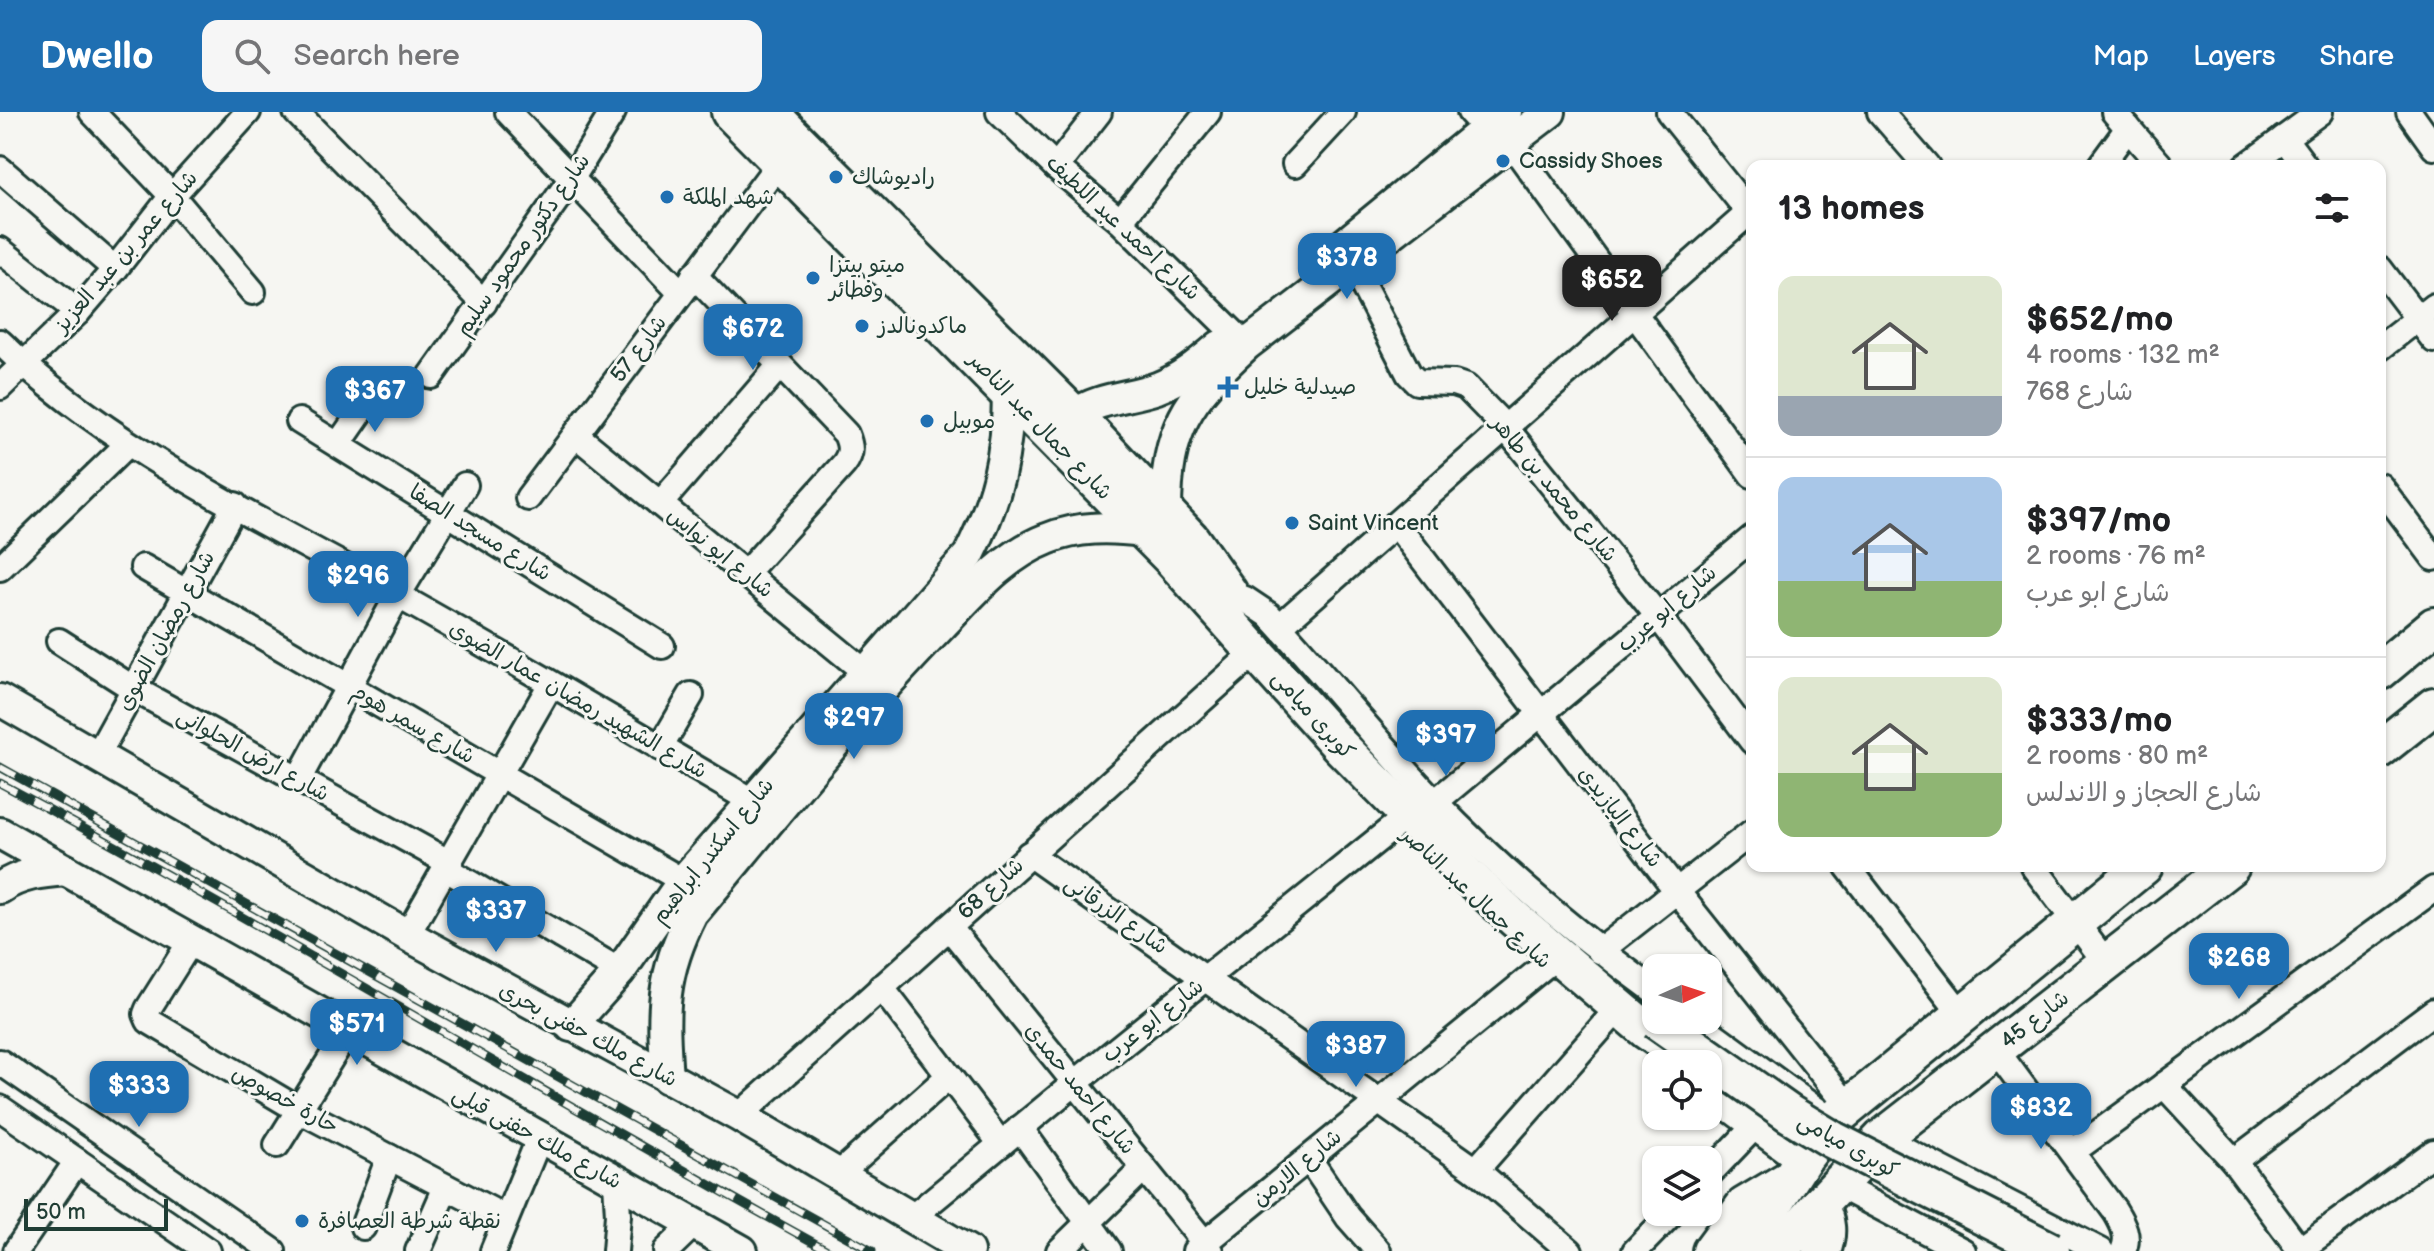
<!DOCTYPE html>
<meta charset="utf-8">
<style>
:root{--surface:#fff;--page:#f6f6f6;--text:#202124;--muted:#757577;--line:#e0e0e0;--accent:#1f6fb2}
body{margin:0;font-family:"Balsamiq Sans","Playpen Sans Arabic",sans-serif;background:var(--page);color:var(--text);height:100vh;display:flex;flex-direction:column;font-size:30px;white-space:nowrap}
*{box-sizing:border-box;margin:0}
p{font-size:26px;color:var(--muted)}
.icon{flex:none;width:44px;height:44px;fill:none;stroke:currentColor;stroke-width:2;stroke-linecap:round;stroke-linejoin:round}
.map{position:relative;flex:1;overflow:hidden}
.panel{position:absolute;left:1746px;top:48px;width:640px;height:712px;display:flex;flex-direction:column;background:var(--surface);border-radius:16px;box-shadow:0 2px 6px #0004}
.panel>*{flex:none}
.needle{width:52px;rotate:87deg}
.controls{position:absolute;left:1642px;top:842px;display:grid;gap:16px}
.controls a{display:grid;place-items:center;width:80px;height:80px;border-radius:16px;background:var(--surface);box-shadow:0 2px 6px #0004;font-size:40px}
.scale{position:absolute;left:24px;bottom:20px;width:144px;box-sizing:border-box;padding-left:8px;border:4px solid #1f3d34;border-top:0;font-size:22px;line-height:28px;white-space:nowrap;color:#1f3d34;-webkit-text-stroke:6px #f6f6f2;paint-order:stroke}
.price{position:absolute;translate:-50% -68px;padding:0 18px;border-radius:16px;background:var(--accent);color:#fff;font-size:26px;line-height:52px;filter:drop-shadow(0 2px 4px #0008)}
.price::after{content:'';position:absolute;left:50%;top:48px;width:24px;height:18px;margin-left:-12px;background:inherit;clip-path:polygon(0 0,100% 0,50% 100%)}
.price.active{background:#222;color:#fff}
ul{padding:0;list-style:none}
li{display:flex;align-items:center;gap:24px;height:200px;padding:0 32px}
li+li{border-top:2px solid var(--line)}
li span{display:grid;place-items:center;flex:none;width:224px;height:160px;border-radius:16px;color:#555}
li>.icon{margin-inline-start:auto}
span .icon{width:96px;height:96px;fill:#fffc;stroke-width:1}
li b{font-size:34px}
h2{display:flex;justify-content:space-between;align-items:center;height:96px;padding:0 32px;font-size:34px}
header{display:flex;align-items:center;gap:48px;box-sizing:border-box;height:112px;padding:0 40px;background:var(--accent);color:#fff}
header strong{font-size:38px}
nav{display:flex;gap:44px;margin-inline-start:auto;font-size:28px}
.search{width:560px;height:72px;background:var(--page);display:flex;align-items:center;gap:20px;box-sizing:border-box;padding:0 28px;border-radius:16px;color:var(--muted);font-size:30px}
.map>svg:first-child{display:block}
</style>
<header>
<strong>Dwello</strong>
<div class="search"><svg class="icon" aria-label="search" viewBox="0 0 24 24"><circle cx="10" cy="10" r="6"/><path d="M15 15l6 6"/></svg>Search here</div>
<nav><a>Map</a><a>Layers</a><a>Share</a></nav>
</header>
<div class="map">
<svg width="2434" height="1139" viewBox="0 0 2434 1139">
<rect width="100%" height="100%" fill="#f6f6f2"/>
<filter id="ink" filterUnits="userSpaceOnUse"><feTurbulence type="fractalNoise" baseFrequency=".0125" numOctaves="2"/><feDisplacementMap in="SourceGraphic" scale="16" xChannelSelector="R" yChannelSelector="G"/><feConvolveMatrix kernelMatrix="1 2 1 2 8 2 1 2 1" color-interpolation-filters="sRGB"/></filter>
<g filter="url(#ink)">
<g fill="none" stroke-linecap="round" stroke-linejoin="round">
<!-- minor casing -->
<g stroke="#1f3d34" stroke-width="30">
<g id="minor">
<polyline points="92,0 172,84 253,180"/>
<polyline points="296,0 484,191"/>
<polyline points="508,0 681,181"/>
<polyline points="999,0 1056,55 1120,109 1246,233"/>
<polyline points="1470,0 1485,16"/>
<polyline points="1669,0 1752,104"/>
<polyline points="1880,0 1927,54"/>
<polyline points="2114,0 2161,54"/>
<polyline points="2409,0 2434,35"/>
<polyline points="2284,26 2305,54"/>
<polyline points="1510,30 1752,363"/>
<polyline points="1295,52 1343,0"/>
<polyline points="2100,54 2128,16"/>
<polyline points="2246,54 2320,0"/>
<polyline points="1056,55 1099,0"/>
<polyline points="0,57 115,157"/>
<polyline points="1120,109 1208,0"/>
<polyline points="0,138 78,200"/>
<polyline points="1352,152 1409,262 1417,270 1454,271 1466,275 1505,315 1658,504 1752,629"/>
<polyline points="2380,157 2434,228"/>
<path d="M694,163L846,322C851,334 852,341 844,352L745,462"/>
<path d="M0,230C110,337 253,403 386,477C509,545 630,618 752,689"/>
<polyline points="2380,236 2434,194"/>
<polyline points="431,264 572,66 613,0"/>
<polyline points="0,275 78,200 115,157 172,84 248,0"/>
<polyline points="299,309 662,534"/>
<polyline points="576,323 864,559"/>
<polyline points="338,333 372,284"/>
<polyline points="2380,374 2434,446"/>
<polyline points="528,386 780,50"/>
<polyline points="660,392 780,253"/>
<polyline points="1396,412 1676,778 1848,994"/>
<polyline points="143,455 683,769"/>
<polyline points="0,456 128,332"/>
<path d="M1229,481L1245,487L1269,503C1326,564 1377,630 1435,690C1502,760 1578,823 1656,880"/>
<polyline points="1280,514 1752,98"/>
<polyline points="59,529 134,577 450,751"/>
<polyline points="660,636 691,583"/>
<polyline points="97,644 235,393"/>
<polyline points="298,668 398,483 465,373"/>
<polyline points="1435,690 1752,426"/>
<polyline points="1029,742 1476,1058 1570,1139"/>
<polyline points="1847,754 1962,903"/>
<polyline points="2033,754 2107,852"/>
<polyline points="446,757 620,859"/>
<polyline points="949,815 1211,1139"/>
<polyline points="407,823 551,572"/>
<polyline points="191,829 148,897 146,902 149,909 299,998 506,1106"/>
<polyline points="1600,839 1752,720"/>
<polyline points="881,875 1001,1032"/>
<polyline points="1694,908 1832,1009"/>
<path d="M1996,938L2115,1099C2123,1112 2130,1125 2123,1139"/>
<polyline points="0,950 273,1139"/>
<polyline points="2164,973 2234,1049 2300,1138"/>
<polyline points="1708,981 1801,1050"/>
<polyline points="0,996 208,1139"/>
<polyline points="739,1004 1244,550"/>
<polyline points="1020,1016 1109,1139"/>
<polyline points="1882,1026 2101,1139"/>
<polyline points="277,1033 348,919"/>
<polyline points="2072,1040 2434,777"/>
<polyline points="1309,1047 1348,1105 1378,1139"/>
<polyline points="2234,1049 2434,899"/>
<polyline points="1476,1058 1609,907"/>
<polyline points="839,1062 949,964"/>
<polyline points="1708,1063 1754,1015"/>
<polyline points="1838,1073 1963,1139"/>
<polyline points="910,1107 1075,971 1396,713"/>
<polyline points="363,1115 389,1045"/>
<polyline points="16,1139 77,1049"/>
<polyline points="418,1139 446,1075"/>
<polyline points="493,1139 539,1027"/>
<polyline points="615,1139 618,1103 616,1070"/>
<polyline points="666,1139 694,1112"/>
<polyline points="1059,1139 1144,1056"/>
<polyline points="1195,1139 1547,852"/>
<polyline points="1635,1139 1673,1100"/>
<polyline points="2298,1139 2434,1040"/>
</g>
</g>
<!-- tertiary casing -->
<g stroke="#1f3d34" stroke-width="36">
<g id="tertiary">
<polyline points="1325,148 1506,0"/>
<path d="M1074,303C1100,285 1128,286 1157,276C1181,267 1200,251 1220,234"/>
<path d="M1166,400C1166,317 1187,288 1246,233L1550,0"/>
<polyline points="0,588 407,823 739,1004 968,1139"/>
<polyline points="0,721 742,1139"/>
<path d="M0,776C20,762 42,760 66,758"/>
<path d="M571,914L620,859L683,769L969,443C997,387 1008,342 1008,280"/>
<path d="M667,966C662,899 661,863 692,802C773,705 852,606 940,515C972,482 1003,444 1047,427C1078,414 1110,415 1143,419"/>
</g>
</g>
<!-- primary casing -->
<g stroke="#1f3d34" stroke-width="42">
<g id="primary">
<polyline points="730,0 1170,445 1339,633 1467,763 1515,807 1647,919 1679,941"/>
<polyline points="769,0 1074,303 1190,426 1229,481"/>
<polyline points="2380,559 2434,514"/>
<polyline points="2380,637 2434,594"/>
<path d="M1819,1093C1827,1109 1829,1121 1822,1139"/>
<polyline points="1711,1139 1744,1094 1786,1069"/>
<polyline points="1744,1139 1801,1050 1832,1009 2144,754"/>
<polyline points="1780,1139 1819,1093 1882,1026 2231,754"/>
</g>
</g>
<!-- minor -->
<use href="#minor" stroke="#f6f6f2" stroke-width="24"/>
<!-- tertiary -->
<use href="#tertiary" stroke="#f6f6f2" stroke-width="30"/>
<!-- primary -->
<use href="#primary" stroke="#f6f6f2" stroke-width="36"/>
<!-- rail casing -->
<g stroke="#1f3d34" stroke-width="9">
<g id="rail">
<polyline points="0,655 872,1139"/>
<path d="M0,671C280,821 551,987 829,1139"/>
</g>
</g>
<!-- rail -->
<use href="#rail" stroke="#f6f6f2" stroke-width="6" stroke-dasharray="18" stroke-linecap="butt"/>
<!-- primary-bridge casing -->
<g stroke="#1f3d34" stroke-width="42" stroke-linecap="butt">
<polyline id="primary-bridge" points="1656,908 1790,1002 1833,1028 2051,1139"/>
</g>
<!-- primary-bridge -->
<use href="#primary-bridge" stroke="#f6f6f2" stroke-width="36"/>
</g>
</g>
<!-- markers -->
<g fill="#1f6fb2" stroke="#f6f6f2" stroke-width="3">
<circle cx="1503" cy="49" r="8"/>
<circle cx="836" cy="65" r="8"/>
<circle cx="667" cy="85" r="8"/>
<circle cx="813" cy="166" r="8"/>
<circle cx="862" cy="214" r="8"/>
<path d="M1224 263h8v8h8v8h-8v8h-8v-8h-8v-8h8z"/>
<circle cx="927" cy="309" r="8"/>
<circle cx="1292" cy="411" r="8"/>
<circle cx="302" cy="1109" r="8"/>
</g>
<g text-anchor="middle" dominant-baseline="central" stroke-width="6" stroke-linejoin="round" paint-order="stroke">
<!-- poi labels -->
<g font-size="22" fill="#1f3d34" stroke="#f6f6f2" text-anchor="start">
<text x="1519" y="49">Cassidy Shoes</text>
<text x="852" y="65">راديوشاك</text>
<text x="683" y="85">شهد الملكة</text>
<text x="829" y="153">ميتو بيتزا<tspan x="829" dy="25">وفطائر</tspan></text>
<text x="878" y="214">ماكدونالدز</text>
<text x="1244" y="275">صيدلية خليل</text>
<text x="943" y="309">موبيل</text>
<text x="1308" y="411">Saint Vincent</text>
<text x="318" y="1109">نقطة شرطة العصافرة</text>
</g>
<!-- street labels -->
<g font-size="22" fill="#1f3d34" stroke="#f6f6f2">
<text transform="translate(1123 116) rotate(43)">شارع احمد عبد اللطيف</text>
<text transform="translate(523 133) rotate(-55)">شارع دكتور محمود سليم</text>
<text transform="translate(126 140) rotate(-49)">شارع عمر بن عبد العزيز</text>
<text transform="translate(639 237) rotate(-53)">شارع 57</text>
<text transform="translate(1040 314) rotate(46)">شارع جمال عبد الناصر</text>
<text transform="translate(1554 377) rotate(50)">شارع محمد بن طاهر</text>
<text transform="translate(480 421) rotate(32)">شارع مسجد الصفا</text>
<text transform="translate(720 441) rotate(39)">شارع ابو نواس</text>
<text transform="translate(1667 497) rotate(-40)">شارع ابو عرب</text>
<text transform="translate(166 519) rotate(-61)">شارع رمضان الضوى</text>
<text transform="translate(578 588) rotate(30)">شارع الشهيد رمضان عمار الضوى</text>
<text transform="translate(1313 603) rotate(48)">كوبرى ميامى</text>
<text transform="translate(413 612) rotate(30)">شارع سمر هوم</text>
<text transform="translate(253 643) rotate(29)">شارع ارض الحلوانى</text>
<text transform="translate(1620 705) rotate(52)">شارع اليازيدى</text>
<text transform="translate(713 739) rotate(-51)">شارع اسكندر ابراهيم</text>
<text transform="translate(991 777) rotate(-42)">شارع 68</text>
<text transform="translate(1476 786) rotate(43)">شارع جمال عبد الناصر</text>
<text transform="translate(1116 803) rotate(35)">شارع الزرقانى</text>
<text transform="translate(2035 908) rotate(-38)">شارع 45</text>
<text transform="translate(1153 909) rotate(-38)">شارع ابو عرب</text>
<text transform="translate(588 923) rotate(28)">شارع ملك حفنى بحرى</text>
<text transform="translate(1080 977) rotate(51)">شارع احمد حمدى</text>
<text transform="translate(285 988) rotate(29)">حارة خصوص</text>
<text transform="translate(537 1026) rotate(29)">شارع ملك حفنى قبلى</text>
<text transform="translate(1848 1034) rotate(29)">كوبرى ميامى</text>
<text transform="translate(1297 1056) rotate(-39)">شارع الارمن</text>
</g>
</g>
</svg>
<div class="controls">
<a><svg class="needle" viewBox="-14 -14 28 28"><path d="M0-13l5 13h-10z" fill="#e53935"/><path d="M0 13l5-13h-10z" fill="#757577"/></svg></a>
<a><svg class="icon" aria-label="locate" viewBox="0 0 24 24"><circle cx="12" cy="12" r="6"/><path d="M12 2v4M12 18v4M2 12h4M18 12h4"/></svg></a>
<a><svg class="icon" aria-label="layers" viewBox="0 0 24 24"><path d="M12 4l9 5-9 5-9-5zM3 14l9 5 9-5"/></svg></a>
</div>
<div class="scale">50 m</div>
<b class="price" style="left:1347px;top:189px">$378</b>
<b class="price active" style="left:1612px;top:211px">$652</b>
<b class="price" style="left:753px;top:260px">$672</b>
<b class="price" style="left:375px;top:322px">$367</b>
<b class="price" style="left:358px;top:507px">$296</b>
<b class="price" style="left:854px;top:649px">$297</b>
<b class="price" style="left:1446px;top:666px">$397</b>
<b class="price" style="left:496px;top:842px">$337</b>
<b class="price" style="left:2239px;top:889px">$268</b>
<b class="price" style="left:357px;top:955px">$571</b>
<b class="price" style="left:1356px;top:977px">$387</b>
<b class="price" style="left:139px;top:1017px">$333</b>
<b class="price" style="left:2041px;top:1039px">$832</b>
<section class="panel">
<h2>13 homes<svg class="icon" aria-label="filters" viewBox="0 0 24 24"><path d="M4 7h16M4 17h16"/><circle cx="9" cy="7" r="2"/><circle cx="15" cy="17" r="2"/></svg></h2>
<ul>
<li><span style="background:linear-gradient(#dfe7d0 75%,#9aa5b1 0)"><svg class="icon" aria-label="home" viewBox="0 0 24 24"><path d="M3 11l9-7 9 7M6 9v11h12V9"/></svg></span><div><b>$652/mo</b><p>4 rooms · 132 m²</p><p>شارع 768</p></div></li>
<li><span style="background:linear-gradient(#a9c7e8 65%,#8fb573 0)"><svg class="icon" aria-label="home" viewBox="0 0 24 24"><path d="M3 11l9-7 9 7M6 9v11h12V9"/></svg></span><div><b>$397/mo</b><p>2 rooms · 76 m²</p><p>شارع ابو عرب</p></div></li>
<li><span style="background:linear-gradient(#dfe7d0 60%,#8fb573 0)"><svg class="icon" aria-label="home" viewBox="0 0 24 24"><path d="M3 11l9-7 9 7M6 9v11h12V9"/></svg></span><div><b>$333/mo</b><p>2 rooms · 80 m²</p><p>شارع الحجاز و الاندلس</p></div></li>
</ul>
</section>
</div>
